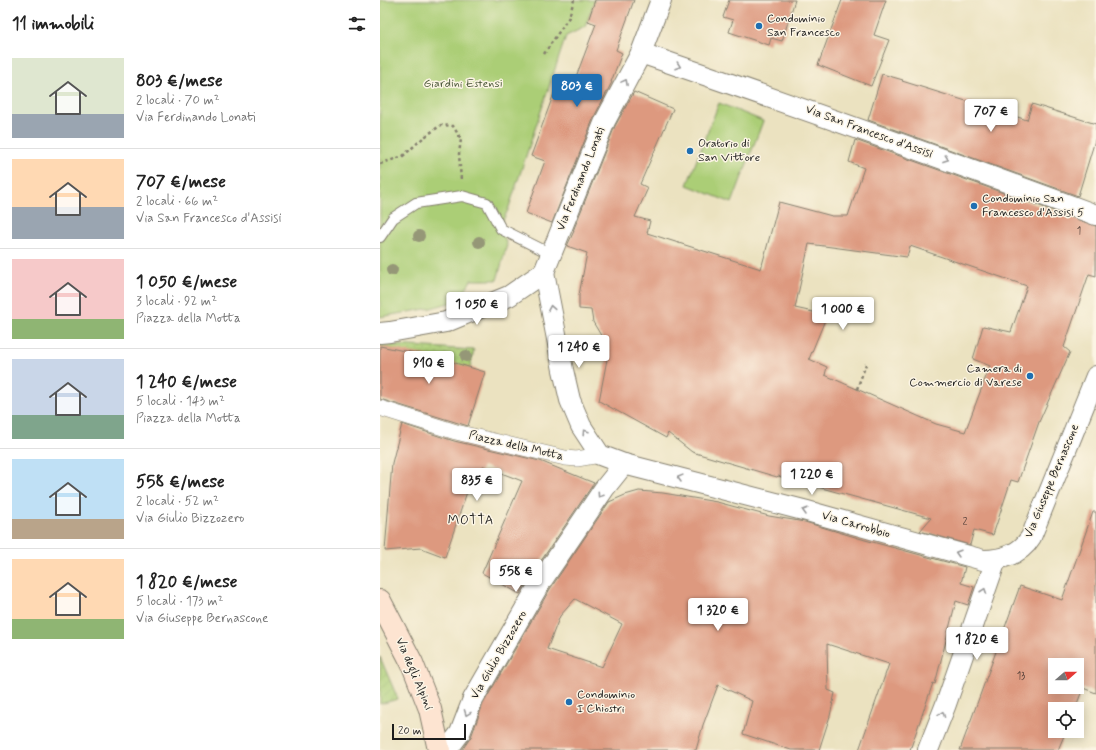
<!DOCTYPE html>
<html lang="it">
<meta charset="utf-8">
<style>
:root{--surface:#fff;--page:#f2f2f2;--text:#222;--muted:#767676;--line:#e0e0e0;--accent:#1f6fb2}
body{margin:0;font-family:Mynerve,sans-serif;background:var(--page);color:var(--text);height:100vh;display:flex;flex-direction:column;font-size:15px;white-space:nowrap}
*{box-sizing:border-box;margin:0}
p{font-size:13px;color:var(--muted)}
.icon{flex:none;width:22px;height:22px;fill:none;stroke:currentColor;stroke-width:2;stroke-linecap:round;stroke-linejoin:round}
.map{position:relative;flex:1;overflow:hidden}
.details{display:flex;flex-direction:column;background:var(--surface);width:380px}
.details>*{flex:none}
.needle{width:26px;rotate:70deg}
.buttons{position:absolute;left:668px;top:658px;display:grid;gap:8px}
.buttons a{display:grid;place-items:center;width:36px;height:36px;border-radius:0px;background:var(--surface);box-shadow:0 2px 10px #0003;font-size:20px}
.scale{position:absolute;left:12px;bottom:10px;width:74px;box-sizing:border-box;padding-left:4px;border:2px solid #1c1c1c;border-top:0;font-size:11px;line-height:14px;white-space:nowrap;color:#1c1c1c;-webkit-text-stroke:3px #fcf5e5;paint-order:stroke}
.price{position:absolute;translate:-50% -34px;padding:0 9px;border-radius:4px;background:#fff;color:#222;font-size:13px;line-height:26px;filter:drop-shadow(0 1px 2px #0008)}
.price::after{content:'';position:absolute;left:50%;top:24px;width:12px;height:9px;margin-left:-6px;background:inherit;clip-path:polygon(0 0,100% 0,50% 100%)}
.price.active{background:var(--accent);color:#fff}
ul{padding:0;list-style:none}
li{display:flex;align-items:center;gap:12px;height:100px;padding:0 12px}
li+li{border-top:1px solid var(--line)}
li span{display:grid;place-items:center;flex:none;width:112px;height:80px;border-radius:0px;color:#555}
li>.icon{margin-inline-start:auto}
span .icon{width:48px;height:48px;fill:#fffc;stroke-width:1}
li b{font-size:17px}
h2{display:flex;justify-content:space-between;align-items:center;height:48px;padding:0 12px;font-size:17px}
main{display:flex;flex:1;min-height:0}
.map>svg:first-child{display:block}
</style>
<main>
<section class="details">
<h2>11 immobili<svg class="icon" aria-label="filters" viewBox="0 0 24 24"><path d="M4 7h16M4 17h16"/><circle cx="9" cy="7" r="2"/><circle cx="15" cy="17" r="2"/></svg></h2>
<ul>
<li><span style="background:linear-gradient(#dfe7d0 70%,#9aa5b1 0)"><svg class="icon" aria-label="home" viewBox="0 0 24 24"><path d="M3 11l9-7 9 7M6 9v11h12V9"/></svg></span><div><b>803 €/mese</b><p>2 locali · 70 m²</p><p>Via Ferdinando Lonati</p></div></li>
<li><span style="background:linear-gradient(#ffd9b3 60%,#9aa5b1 0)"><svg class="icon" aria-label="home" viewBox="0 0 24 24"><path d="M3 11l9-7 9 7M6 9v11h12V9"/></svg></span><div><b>707 €/mese</b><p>2 locali · 66 m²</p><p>Via San Francesco d'Assisi</p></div></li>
<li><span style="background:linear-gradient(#f6c9c9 75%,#8fb573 0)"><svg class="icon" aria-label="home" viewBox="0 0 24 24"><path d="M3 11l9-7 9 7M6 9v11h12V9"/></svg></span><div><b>1 050 €/mese</b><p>3 locali · 92 m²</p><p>Piazza della Motta</p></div></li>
<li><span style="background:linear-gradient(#c9d6e8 70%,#7fa58c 0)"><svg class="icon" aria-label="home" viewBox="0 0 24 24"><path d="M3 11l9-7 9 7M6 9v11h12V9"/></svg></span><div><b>1 240 €/mese</b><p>5 locali · 143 m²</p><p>Piazza della Motta</p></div></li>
<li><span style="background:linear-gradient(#bfe0f5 75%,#b9a48a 0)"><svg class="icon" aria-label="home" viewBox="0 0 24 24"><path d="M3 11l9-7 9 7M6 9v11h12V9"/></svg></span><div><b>558 €/mese</b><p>2 locali · 52 m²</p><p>Via Giulio Bizzozero</p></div></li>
<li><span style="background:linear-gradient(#ffd9b3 75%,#8fb573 0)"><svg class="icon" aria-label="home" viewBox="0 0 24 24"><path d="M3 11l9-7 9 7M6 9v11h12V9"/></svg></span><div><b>1 820 €/mese</b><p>5 locali · 173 m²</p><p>Via Giuseppe Bernascone</p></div></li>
</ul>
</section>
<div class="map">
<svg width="716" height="750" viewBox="0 0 716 750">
<defs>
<pattern id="grass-dots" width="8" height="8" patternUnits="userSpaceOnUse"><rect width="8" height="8" fill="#abce76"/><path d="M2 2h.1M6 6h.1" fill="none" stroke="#93b066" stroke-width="1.8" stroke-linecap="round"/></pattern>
<pattern id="garden-furrows" width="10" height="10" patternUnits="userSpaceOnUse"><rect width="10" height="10" fill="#abce76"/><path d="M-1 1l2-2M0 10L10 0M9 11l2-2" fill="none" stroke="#93b066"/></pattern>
</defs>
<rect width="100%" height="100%" fill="#fcf5e5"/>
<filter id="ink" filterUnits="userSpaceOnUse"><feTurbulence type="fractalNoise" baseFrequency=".025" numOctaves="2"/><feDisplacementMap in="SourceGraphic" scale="8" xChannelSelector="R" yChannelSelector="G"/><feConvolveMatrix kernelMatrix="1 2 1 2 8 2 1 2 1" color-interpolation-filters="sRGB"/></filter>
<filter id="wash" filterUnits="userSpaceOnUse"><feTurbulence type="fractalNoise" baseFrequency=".012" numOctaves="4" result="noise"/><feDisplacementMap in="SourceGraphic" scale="16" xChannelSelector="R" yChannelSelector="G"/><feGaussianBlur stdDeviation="0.9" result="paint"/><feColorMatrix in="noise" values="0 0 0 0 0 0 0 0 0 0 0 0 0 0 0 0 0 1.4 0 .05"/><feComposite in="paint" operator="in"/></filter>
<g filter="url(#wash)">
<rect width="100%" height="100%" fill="#ebe2c0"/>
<!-- grass -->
<polygon fill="url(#grass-dots)" stroke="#647549" points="0,344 94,350 90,368 0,346"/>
<!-- park -->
<g fill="#abce76" stroke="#647549">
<polygon points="0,0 215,0 205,27 186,36 128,210 120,226 127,245 117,280 91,280 80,300 51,308 0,317"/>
<polygon points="339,103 383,121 352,203 307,185"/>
</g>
<!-- garden -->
<polygon fill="url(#garden-furrows)" stroke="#647549" points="0,657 18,699 0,704"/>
<g id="blocks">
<!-- building -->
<g fill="#dd997f" fill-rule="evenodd">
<polygon points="215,0 254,0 236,50 242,53 231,82 232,82 214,117 172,223 146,213 165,161 151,156 177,85 191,90 216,24 208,21"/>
<polygon points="349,0 415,0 402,41 391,38 389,45 349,32 353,20 343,17"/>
<polygon points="462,0 506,0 494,35 509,40 491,86 438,65"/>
<polygon points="502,74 523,80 522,81 647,120 652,104 716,124 716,137 698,196 488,120"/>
<path d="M254,92L293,109L260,184L268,188L255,217L270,221L267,233L381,269L399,202L452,216H468L484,168L469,162L475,140L716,226V276L709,274L684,347L690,352L659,422L638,482L631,480L613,535L594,530L590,545L540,531L551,518L398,476L397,477L312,452L288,433L286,438L219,401L229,349L213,322L211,310L199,309V295L207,253L187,246L194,231H193L235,126ZM429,244L527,257L530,246L647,286L631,332L603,326L593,359L610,366L585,432L556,424L445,375L447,367L429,359L447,315L415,308Z"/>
<polygon points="0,346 59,358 105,372 88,426 0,399"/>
<polygon points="22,424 74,441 160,461 214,483 150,577 140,594 102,573 142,481 103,466 95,484 90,483 65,557 41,548 5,551 12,463"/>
<path d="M259,491L283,493L337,502L389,516L425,522L485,540L585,567L581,583L594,587L588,605L576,601L555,684L553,683L530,750H479L509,664L447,644L448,690L455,693L450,716L439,750H411L363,734L372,701L338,685L323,725L316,750H82L91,737L103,704L170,589L229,502L245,495ZM195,599L242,624L222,667L167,649L180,616Z"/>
<path d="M713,512H716V693L703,688L695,709H675V731H686L678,750H580L640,586L682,600ZM675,665H697V687H675Z"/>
</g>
</g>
</g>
<g filter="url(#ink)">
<use href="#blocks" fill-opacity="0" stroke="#847f6e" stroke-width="1"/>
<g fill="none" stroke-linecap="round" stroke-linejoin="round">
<!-- service casing -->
<g stroke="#847f6e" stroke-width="12">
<polyline id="service" points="0,237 13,218 36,203 82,196 107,203 121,229 171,254"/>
</g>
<!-- pedestrian casing -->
<g stroke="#847f6e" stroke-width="16">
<polyline id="pedestrian" points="0,408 76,432 185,458 197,459 220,455"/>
</g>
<!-- minor casing -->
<g stroke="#847f6e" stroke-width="22">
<g id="minor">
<path d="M261,53C413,105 565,159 716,215"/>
<path d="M164,272L183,370L190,400L201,426L220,455L244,464L427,511L603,560C622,560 640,555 651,537L716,376"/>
<polyline points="164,272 225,121 261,53 281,0"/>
<polyline points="0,333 10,332 66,322 129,296 164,272"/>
<polyline points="67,750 80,733 93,699 160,583 224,489 244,464"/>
<polyline points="548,750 566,704 616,560"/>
</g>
</g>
<!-- secondary casing -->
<g stroke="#847f6e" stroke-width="24">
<polyline id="secondary" points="0,601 32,663 50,709 59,750"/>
</g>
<!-- path -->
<g stroke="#847f6e" stroke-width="2.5" stroke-dasharray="3 3" stroke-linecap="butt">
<polyline points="164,54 189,17 194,0"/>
<polyline points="0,164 23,156 43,138 61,125 73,126 81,139 79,154 81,180"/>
<polyline points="477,389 486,364"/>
</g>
<!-- service -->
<use href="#service" stroke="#fff" stroke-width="10"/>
<!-- pedestrian -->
<use href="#pedestrian" stroke="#fff" stroke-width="15"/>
<!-- minor -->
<use href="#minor" stroke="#fff" stroke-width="20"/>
<!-- secondary -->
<use href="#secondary" stroke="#fde4d1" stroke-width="22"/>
</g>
<!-- trees -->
<g fill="#959777">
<circle cx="39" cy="236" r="6"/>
<circle cx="99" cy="242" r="6"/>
<circle cx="12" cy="270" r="6"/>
<circle cx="86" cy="356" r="6"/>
</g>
<!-- one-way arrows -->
<defs><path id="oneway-chevron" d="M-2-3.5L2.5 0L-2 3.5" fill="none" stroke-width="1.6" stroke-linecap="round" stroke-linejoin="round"/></defs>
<g stroke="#999">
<use href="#oneway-chevron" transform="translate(298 66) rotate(19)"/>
<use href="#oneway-chevron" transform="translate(245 82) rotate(-62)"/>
<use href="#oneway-chevron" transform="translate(566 159) rotate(20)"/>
<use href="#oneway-chevron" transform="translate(171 308) rotate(-100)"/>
<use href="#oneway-chevron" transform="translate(205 432) rotate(-123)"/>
<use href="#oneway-chevron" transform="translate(300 478) rotate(-165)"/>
<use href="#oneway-chevron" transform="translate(220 495) rotate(124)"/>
<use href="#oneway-chevron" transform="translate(425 511) rotate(-165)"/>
<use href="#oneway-chevron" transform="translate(578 553) rotate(-164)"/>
<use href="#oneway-chevron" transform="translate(604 591) rotate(-71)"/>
<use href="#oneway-chevron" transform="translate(87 713) rotate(111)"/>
<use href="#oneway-chevron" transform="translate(562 714) rotate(-69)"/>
</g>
</g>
<!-- markers -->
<g fill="#1f6fb2" stroke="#fcf5e5" stroke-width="1.5">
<circle cx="379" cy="26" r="4"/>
<circle cx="310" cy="151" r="4"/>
<circle cx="594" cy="206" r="4"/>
<circle cx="650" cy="376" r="4"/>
<circle cx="189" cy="702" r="4"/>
</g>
<g text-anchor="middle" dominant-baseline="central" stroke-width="3" stroke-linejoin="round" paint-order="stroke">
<!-- number labels -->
<g font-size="10" fill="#4c3b35">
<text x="699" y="231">1</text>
<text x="585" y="522">2</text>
<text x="641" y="676">13</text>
</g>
<!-- poi labels -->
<g font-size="12" fill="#1c1c1c" stroke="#fcf5e5" text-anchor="start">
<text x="387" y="19">Condominio<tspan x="387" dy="14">San Francesco</tspan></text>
<text x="318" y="144">Oratorio di<tspan x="318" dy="14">San Vittore</tspan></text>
<text x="602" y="199">Condominio San<tspan x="602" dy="14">Francesco d'Assisi 5</tspan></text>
<text x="642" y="369" text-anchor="end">Camera di<tspan x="642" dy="14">Commercio di Varese</tspan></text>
<text x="197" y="695">Condominio<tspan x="197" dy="14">I Chiostri</tspan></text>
</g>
<!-- park labels -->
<g font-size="12" fill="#4e5a3c" stroke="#fcf5e5">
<text x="83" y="84">Giardini Estensi</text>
</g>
<!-- street labels -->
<g font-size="12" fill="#1c1c1c" stroke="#fcf5e5">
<text transform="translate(489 132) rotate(20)">Via San Francesco d'Assisi</text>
<text transform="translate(201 179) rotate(-68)">Via Ferdinando Lonati</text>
<text transform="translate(136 446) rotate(13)">Piazza della Motta</text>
<text transform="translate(672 481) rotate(-67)">Via Giuseppe Bernascone</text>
<text transform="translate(476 525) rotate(16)">Via Carrobbio</text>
<text transform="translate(119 655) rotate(-60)">Via Giulio Bizzozero</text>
<text transform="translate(34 674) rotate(67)">Via degli Alpini</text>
</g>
<!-- neighbourhood labels -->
<g font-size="13" letter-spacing="1" fill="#1c1c1c" stroke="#fcf5e5">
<text x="91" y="520">MOTTA</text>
</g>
</g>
</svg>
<div class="buttons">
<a><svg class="needle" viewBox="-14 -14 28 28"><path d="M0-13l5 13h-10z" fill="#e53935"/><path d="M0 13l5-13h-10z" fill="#767676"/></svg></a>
<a><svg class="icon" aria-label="locate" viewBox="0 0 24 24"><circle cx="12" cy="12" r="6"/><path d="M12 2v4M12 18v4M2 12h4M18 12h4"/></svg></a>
</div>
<div class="scale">20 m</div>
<b class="price active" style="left:197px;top:108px">803 €</b>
<b class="price" style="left:611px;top:133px">707 €</b>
<b class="price" style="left:97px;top:326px">1 050 €</b>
<b class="price" style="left:463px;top:331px">1 000 €</b>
<b class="price" style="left:199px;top:369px">1 240 €</b>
<b class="price" style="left:49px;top:385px">910 €</b>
<b class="price" style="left:432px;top:496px">1 220 €</b>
<b class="price" style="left:97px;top:502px">835 €</b>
<b class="price" style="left:136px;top:593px">558 €</b>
<b class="price" style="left:338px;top:632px">1 320 €</b>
<b class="price" style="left:597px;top:661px">1 820 €</b>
</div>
</main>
